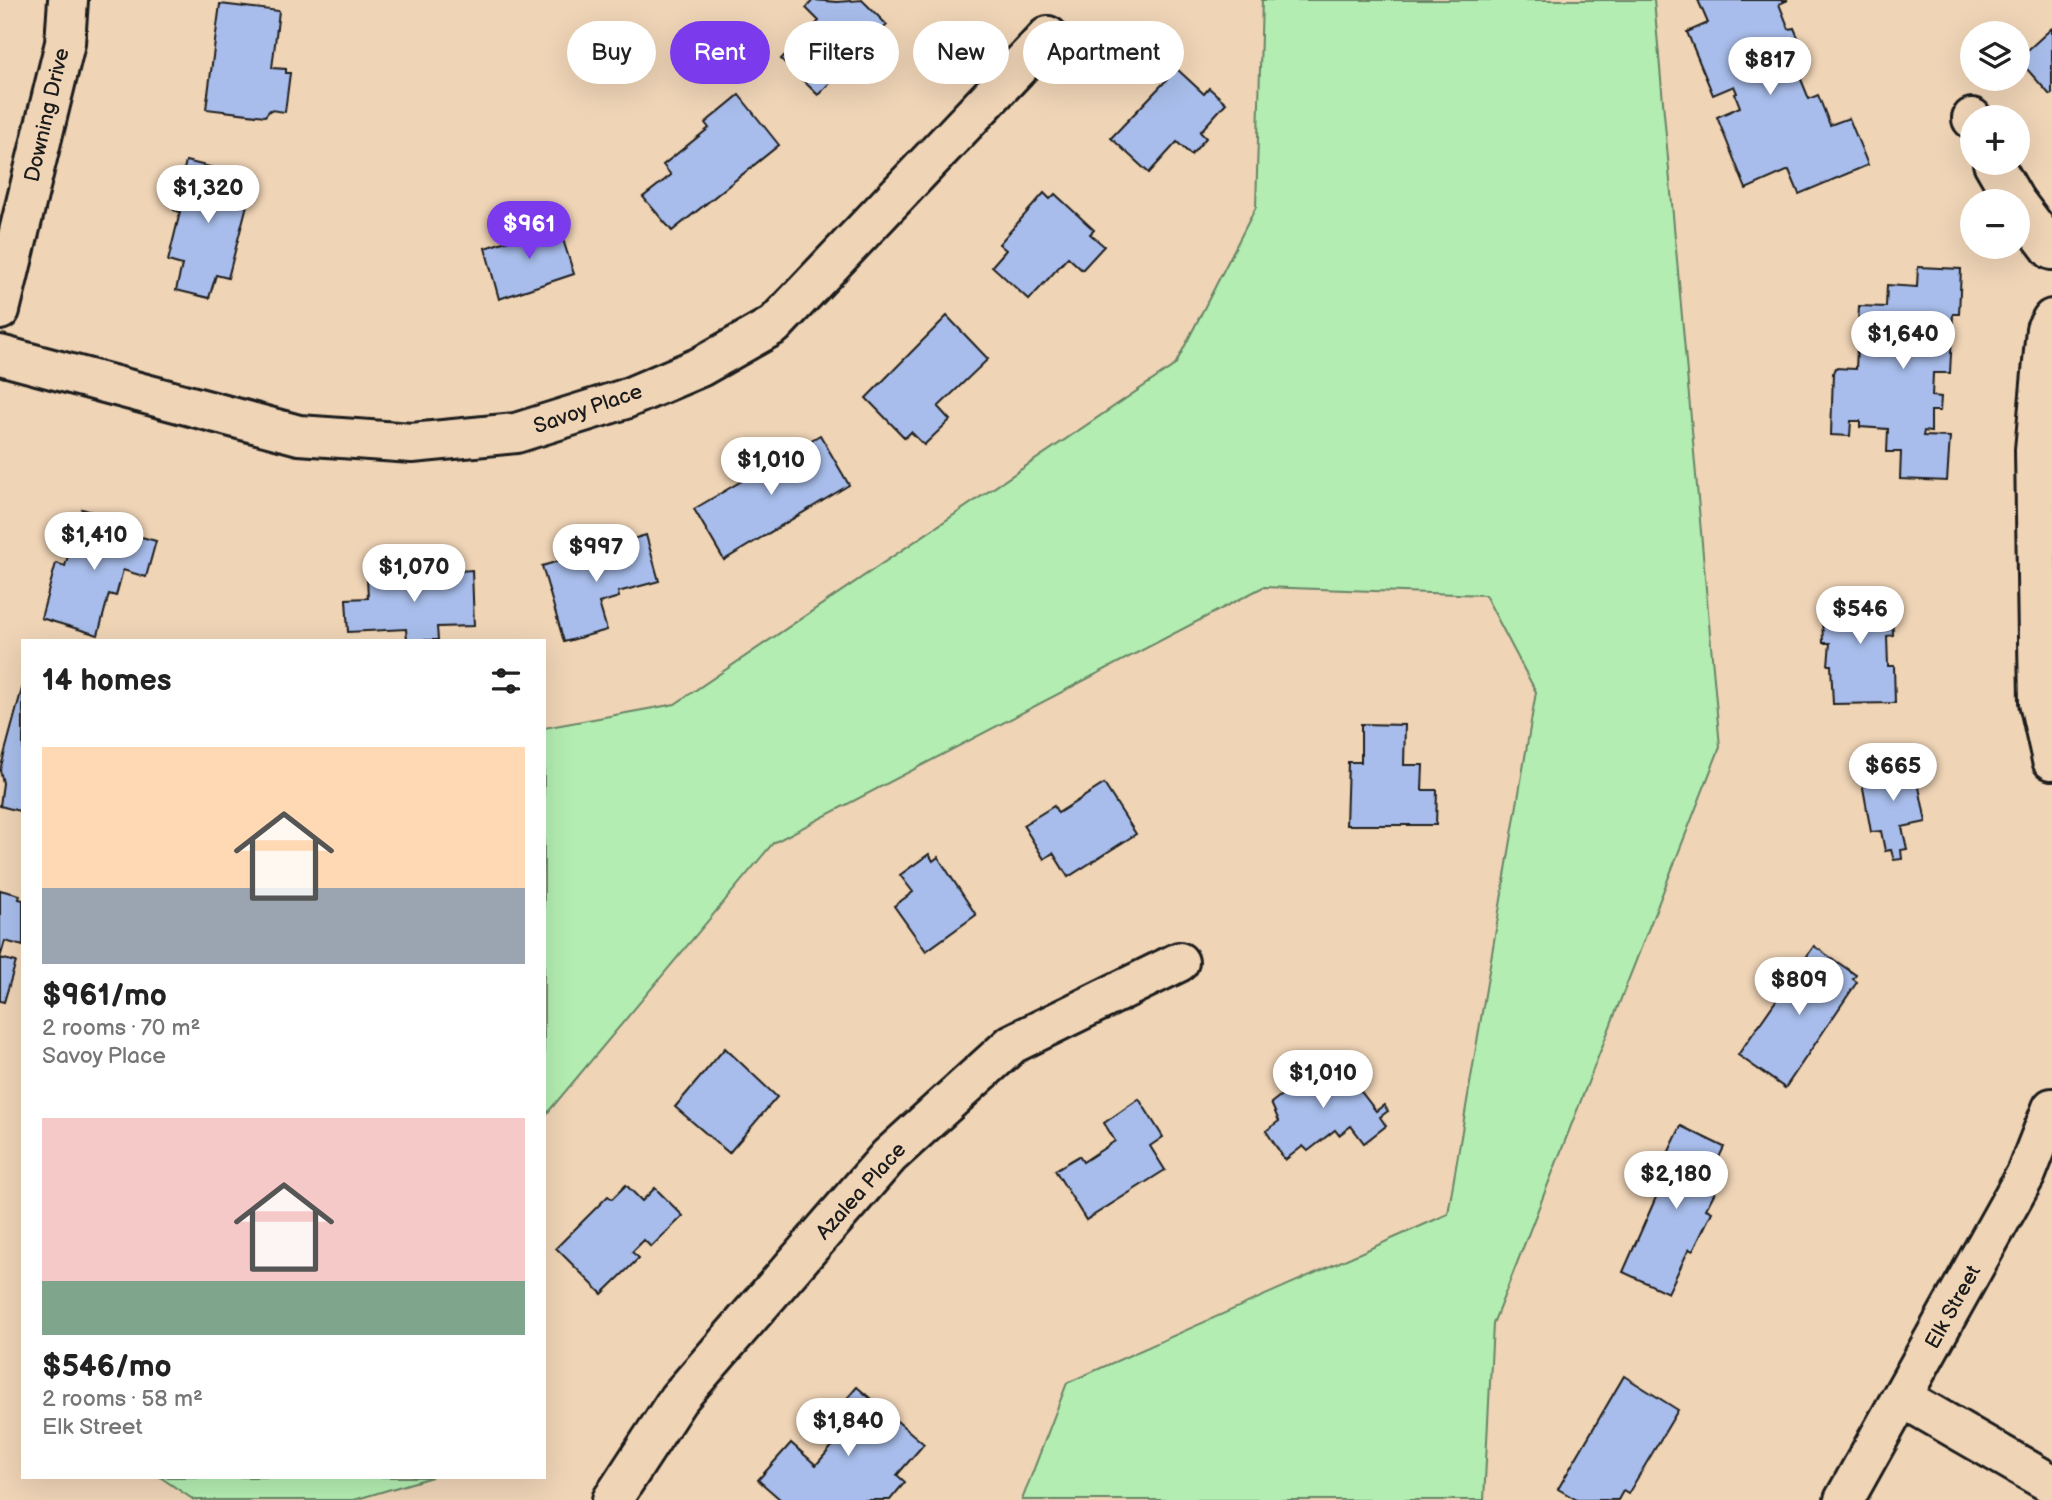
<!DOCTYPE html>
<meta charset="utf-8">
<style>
:root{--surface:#fff;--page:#f6f6f6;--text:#222;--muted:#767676;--accent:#7c3aed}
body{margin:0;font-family:"Balsamiq Sans",sans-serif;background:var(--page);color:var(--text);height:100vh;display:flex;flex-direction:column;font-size:26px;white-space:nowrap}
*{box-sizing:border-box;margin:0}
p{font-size:23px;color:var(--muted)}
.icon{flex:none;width:38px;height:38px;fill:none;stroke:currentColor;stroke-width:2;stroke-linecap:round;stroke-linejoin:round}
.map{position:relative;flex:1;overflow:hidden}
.panel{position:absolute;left:21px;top:639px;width:525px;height:840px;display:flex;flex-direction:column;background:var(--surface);border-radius:0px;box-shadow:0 7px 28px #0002}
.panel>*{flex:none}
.top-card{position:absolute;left:567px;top:21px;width:665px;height:63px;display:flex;gap:14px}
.controls{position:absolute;left:1960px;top:21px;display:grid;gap:14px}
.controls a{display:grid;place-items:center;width:70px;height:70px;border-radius:50%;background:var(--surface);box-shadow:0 7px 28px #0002;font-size:35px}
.price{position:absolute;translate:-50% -60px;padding:0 16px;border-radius:24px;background:#fff;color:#222;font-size:23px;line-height:46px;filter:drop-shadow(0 2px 4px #0008)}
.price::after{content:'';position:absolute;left:50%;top:42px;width:21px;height:16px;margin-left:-10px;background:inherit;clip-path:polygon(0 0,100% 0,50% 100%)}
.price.current{background:var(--accent);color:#fff}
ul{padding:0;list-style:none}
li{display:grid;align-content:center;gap:14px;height:371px;padding:0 21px}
li span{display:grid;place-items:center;height:217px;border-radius:0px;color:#555}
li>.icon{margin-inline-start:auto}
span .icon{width:126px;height:126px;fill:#fffc;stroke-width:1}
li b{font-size:30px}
h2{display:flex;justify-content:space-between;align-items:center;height:84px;padding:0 21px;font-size:30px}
.tag{padding:0 24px;border-radius:32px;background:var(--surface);box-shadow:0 7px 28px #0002;font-size:24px;line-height:63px}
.tag.current{background:var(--accent);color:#fff}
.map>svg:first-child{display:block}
</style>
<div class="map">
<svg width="2052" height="1500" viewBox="0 0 2052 1500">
<rect width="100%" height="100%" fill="#efd4b6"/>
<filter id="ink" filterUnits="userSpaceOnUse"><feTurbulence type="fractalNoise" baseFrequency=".0143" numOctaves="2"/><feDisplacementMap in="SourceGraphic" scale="14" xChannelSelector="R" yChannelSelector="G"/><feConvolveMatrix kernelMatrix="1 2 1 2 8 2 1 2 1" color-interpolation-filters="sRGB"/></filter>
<g filter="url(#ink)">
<!-- green -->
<g fill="#b3edb1" stroke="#688466" stroke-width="2">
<polygon points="1262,0 1654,0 1720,747 1493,1324 1484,1500 1022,1500 1067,1383 1448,1214 1536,692 1485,595 1263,587 773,843 544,1117 544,728 675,704 1175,365 1256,207"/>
<polygon points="160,1477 432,1477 354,1500 194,1500"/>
</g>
<!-- building -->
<g fill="#a8bdeb" stroke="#1c1c1c" stroke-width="2">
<polygon points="813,0 837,2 862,0 887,25 818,95 781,59 819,21 806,8"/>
<polygon points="1698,0 1788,0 1779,4 1789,29 1794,28 1800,42 1796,44 1805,69 1798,72 1809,99 1818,95 1830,125 1849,118 1868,165 1799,194 1789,170 1746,189 1717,117 1740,107 1735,94 1737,93 1734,86 1713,95 1687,32 1708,23"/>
<polygon points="220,4 279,11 272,68 286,69 286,73 290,73 285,112 270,110 265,116 206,109"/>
<polygon points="2052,28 2052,94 2050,95 2018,59"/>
<polygon points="1177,69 1204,94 1209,88 1226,103 1200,132 1206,138 1191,155 1177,142 1149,173 1111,138"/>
<polygon points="739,95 779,145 672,231 643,197 671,175 663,165 709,128 705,123"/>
<polygon points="186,161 254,178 228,278 216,275 209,298 176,290 182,265 168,261 180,212 174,210"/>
<polygon points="1044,193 1050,199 1055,194 1094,230 1090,234 1104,246 1082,270 1068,257 1029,300 992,266 1006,250 999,244"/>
<polygon points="558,224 574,274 499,299 485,248"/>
<polygon points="1918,267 1961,269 1959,314 1953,314 1950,373 1933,373 1932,396 1941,397 1940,411 1931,411 1931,432 1924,431 1923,436 1950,437 1947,481 1900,479 1901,452 1887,452 1888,429 1860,427 1860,421 1851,421 1850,436 1831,435 1833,373 1835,368 1856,369 1859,306 1886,307 1887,285 1917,287"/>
<polygon points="947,316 988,359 938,407 950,420 924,445 911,432 905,438 866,398"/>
<polygon points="820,435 849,485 724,560 694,509"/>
<polygon points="82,509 112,518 109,528 156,541 146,577 123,570 116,596 109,594 98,635 41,618 56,563 65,566"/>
<polygon points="646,535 659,581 618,592 619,597 599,603 607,630 564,642 542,566"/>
<polygon points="472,570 474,626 437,627 438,640 407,640 406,629 348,632 346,599 368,598 367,578"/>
<polygon points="1883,587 1884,592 1891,591 1893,635 1887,636 1888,666 1894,666 1895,703 1833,704 1831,665 1828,665 1830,643 1823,643 1822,616 1829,616 1828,593"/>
<polygon points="23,685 23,812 0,806 3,783 0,770"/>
<polygon points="1361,724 1405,725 1404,765 1423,765 1422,790 1437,790 1436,825 1346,825 1348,762 1361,762"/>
<polygon points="1914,762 1926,822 1902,827 1907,849 1901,850 1902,859 1894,860 1891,850 1885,851 1881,831 1871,832 1860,771"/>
<polygon points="1104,784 1136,834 1068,877 1053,853 1044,859 1023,825 1054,806 1058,813"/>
<polygon points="929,854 933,861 938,857 976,915 926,951 894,906 913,892 900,875"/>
<polygon points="0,890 20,895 19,899 23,900 23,946 5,941 0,958"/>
<polygon points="1814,946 1856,975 1853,979 1857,982 1785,1088 1738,1055"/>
<polygon points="0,958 16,962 4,1002 0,1001"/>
<polygon points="725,1048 777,1097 729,1153 675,1107"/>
<polygon points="1333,1055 1376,1111 1384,1105 1388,1111 1380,1117 1386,1126 1364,1143 1351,1126 1339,1135 1335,1130 1308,1151 1303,1146 1285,1160 1266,1131 1279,1121 1271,1103"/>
<polygon points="1139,1099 1163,1137 1150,1146 1165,1170 1086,1220 1055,1170 1079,1156 1083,1162 1115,1141 1104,1123"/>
<polygon points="1681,1126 1724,1147 1706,1185 1716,1190 1706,1209 1712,1212 1693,1251 1689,1249 1668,1293 1623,1272 1668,1170 1662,1166"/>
<polygon points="626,1185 642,1201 655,1188 683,1216 651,1247 644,1240 632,1252 639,1258 602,1294 556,1248 608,1196 612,1199"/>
<polygon points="1624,1376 1678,1410 1628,1494 1623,1491 1618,1500 1577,1500 1558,1489"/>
<polygon points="857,1387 924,1444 897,1475 905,1482 890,1500 781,1500 758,1480 791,1443 816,1465 840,1437 825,1424"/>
</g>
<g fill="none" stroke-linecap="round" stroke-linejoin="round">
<!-- minor casing -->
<g stroke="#1c1c1c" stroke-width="44">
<g id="minor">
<polyline points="1972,118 1972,119"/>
<polyline points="1993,163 2015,201"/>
<polyline points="2018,205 2052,250"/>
<polyline points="0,310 65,43 68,0"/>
<polyline points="2052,319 2046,329 2035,450 2039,702 2052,760"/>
<polyline points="0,355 299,435 412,443 516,433 625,399 700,367 774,325 1048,36"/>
<polyline points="1903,1398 2052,1484"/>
<polyline points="612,1500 678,1399 889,1156 1012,1044 1179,962"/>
<polyline points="1844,1500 2026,1174 2052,1108"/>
</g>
</g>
<!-- minor -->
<use href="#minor" stroke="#efd4b6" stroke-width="38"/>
</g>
</g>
<g text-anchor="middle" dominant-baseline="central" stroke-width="6" stroke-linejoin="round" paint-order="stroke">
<!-- street labels -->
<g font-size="21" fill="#1c1c1c" stroke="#efd4b6">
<text transform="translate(47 115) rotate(-77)">Downing Drive</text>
<text transform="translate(588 409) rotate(-19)">Savoy Place</text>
<text transform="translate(861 1191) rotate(-48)">Azalea Place</text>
<text transform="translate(1953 1307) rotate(-61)">Elk Street</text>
</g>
</g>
</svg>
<div class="controls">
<a><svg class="icon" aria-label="layers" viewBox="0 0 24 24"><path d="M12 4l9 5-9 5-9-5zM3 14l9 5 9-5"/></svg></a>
<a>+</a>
<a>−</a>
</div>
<b class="price" style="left:1770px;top:97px">$817</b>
<b class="price" style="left:208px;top:225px">$1,320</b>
<b class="price current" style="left:529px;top:261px">$961</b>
<b class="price" style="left:1903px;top:371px">$1,640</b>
<b class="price" style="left:771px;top:497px">$1,010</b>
<b class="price" style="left:94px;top:572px">$1,410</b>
<b class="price" style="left:596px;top:584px">$997</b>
<b class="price" style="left:414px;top:604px">$1,070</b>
<b class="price" style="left:1860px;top:646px">$546</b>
<b class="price" style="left:1893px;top:803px">$665</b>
<b class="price" style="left:1799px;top:1017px">$809</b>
<b class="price" style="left:1323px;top:1110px">$1,010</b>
<b class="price" style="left:1676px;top:1211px">$2,180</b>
<b class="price" style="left:848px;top:1458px">$1,840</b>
<div class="top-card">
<a class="tag">Buy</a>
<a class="tag current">Rent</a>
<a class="tag">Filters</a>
<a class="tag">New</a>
<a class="tag">Apartment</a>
</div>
<section class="panel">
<h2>14 homes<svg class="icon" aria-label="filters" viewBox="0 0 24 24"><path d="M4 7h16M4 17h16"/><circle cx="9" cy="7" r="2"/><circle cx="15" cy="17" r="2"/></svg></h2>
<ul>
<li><span style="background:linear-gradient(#ffd9b3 65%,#9aa5b1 0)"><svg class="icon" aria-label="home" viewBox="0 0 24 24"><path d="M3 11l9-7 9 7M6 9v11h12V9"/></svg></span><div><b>$961/mo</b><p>2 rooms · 70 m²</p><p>Savoy Place</p></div></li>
<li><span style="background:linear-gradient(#f6c9c9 75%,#7fa58c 0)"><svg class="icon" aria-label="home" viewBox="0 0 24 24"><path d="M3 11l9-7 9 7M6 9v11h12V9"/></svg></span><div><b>$546/mo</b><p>2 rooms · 58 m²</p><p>Elk Street</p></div></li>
</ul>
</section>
</div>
